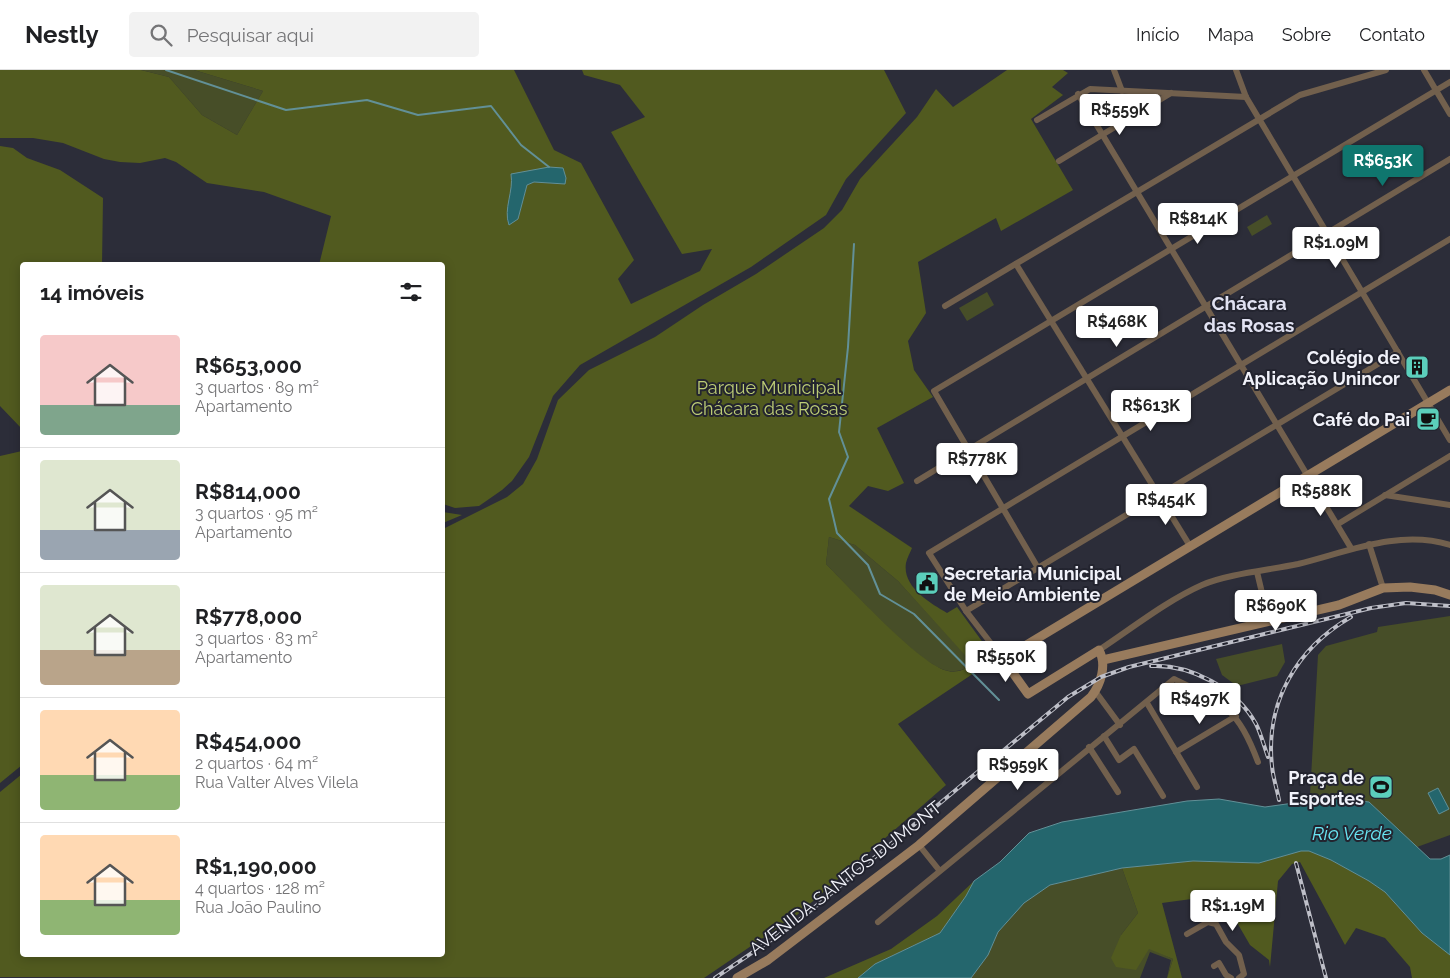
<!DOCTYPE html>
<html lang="pt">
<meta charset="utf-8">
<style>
:root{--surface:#fff;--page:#f2f2f2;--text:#202124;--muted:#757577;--line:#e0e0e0;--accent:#0f766e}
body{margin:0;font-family:Raleway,sans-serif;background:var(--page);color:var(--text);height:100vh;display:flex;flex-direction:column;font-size:19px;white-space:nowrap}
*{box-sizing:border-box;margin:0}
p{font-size:16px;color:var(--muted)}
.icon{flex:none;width:28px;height:28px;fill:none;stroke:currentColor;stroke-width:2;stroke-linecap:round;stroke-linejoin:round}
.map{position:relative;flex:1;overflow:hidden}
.sheet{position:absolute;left:20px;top:192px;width:425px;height:695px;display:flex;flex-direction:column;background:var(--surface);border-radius:5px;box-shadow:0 2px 12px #0003}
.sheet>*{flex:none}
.price{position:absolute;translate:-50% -42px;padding:0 11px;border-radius:5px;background:#fff;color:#222;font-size:16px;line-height:32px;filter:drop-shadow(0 1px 2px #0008)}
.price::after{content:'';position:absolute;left:50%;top:30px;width:15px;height:11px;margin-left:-8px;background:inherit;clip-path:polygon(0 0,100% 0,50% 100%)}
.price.selected{background:var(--accent);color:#fff}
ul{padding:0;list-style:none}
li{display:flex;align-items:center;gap:15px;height:125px;padding:0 20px}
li+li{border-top:1px solid var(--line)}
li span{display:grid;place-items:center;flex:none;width:140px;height:100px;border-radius:5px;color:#555}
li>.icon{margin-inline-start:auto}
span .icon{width:60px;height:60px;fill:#fffc;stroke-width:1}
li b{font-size:21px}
h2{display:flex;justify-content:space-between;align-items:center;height:60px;padding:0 20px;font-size:21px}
header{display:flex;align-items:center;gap:30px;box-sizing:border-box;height:70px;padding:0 25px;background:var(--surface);border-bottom:1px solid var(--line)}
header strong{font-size:24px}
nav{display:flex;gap:28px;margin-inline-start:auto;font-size:18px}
.search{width:350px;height:45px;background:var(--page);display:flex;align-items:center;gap:12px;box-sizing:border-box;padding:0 18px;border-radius:5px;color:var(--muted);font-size:19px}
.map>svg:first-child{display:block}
</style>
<header>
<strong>Nestly</strong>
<div class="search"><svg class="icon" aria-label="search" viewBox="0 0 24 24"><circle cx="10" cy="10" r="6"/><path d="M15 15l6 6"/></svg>Pesquisar aqui</div>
<nav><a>Início</a><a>Mapa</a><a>Sobre</a><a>Contato</a></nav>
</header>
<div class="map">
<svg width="1450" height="908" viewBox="0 0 1450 908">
<rect width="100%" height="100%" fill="#2c2d39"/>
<!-- green -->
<g fill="#474e28">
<polygon points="141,0 194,0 263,21 237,65 202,45 169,7"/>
<polygon points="1267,145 1272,154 1252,166 1247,157"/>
<polygon points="987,222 994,235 967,251 959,238"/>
<path d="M829,467L855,475L898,511L974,594C966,599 959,602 949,601C921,598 848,516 826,494Z"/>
<polygon points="1450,546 1450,765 1417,777 1369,732 1310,725 1318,585 1326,576 1377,562 1378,557"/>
<polygon points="1282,574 1285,592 1277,606 1237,616 1222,605 1216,589"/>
<polygon points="1122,798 1138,843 1121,865 1173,889 1167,908 1171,890 1150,882 1140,908 971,908 988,885 998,862 1024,832 1050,815"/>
</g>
<!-- forest -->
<g fill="#515a1f" fill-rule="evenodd">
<path d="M0,0H141L169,7L202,45L237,65L263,21L194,0H514L554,80L581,93L634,190L618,209L631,234L700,201L712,179L682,184L611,62L645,47L620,15L584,5L582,0H884L906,43L846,109L826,145L751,197L580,295L553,326L529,387L512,411L502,420L479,436L455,438L443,434L442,195H319L331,146L264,122L207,113L176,92L165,88L140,93L120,92L104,89L63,73L33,68H0ZM511,104L564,114L534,112L527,115L518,149L507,151L513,113Z"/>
<path d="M1007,0H1063L1068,3L1052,17L1063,25L1031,49L1073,120L1001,161L996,148L918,192L926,243L908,271L914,300L933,327L877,358L904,413L888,421L868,416L849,436L912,478C910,483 907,488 906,493C902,517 930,533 947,543L957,537L995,589L898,654L946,715L797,845L704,908L0,907V722L22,704V885H442L443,459L507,427L523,414L537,389L558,330L589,300L655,267L703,235L756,204L824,158L842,140L860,109L917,47L936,19L953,37ZM829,467L855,475L898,511L973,594C966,599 958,603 948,601C921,596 848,516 826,494Z"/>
<polygon points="0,76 13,78 27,88 60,100 103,128 102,195 22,195 22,359 0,336"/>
<polygon points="22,381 22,695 0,713 0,386"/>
<polygon points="443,442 462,445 443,453"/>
<polygon points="1300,781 1309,781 1331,790 1369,811 1385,822 1422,863 1450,884 1450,908 1412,908 1410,897 1385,868 1356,858 1345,875 1300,792 1292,794 1278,811 1270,897 1269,890 1250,875 1221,825 1162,833 1182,908 1167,908 1173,889 1149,879 1136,900 1116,897 1111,888 1121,865 1138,843 1122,798 1193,791 1259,793"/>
<polygon points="974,811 966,826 940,863 875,894 858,908 824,908 891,879 937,846"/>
</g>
<!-- water -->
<g fill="#24666d" stroke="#629097">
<path d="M549,97L563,98L566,108L565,114L534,112L527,115L518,149L509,155C503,139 514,121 511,104Z"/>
<polygon points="1438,718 1449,739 1439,744 1428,723"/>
<polygon points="1310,725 1369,732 1430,789 1441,789 1450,785 1450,885 1422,863 1385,822 1369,811 1331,790 1309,781 1301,781 1259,793 1193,791 1122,798 1050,815 1024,833 998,862 988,885 971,908 858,908 875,894 940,863 966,826 974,811 1000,792 1029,763 1062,752 1187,731 1219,729 1265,737 1301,732"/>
</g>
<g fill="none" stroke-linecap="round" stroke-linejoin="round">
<!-- stream -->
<g stroke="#629097" stroke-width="2">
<polyline points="166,0 286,40 367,30 418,45 491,36 521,75 549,97"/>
<polyline points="854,174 848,277 839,362 848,387 829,429 837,463 868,495 880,524 914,544 999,630"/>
</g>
<!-- street -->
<g stroke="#72604d" stroke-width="6">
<polyline points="1114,0 1122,21"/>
<polyline points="1236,0 1246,27 1450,370"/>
<polyline points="1424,0 1450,44"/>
<polyline points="1078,24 1351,478"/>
<polyline points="1037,50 1090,19 1246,27"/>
<polyline points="1059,91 1171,23"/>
<polyline points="1016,194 1190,476"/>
<polyline points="945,236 1300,25 1386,0"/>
<polyline points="917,411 1450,89"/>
<polyline points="1385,425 1450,435"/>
<polyline points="1338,454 1450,386"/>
<polyline points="1369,474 1383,518"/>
<polyline points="1038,498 934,321 1450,12"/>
<polyline points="1257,502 1269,552"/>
<polyline points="966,541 1398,282"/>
<path d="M1099,580C1131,559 1166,531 1202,515C1227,504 1270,500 1298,494C1347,482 1399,459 1450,475"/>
<polyline points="1003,589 966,541 929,483 1450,169"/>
<polyline points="1095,621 1120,655"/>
<polyline points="1147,633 1197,717"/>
<polyline points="1104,666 1119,690 1134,679 1163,726"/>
<polyline points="1089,677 1118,722"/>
<polyline points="1176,682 1236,646"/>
<polyline points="919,775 939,800"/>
<path d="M878,852L1174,609C1224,633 1238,639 1258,692"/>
<polyline points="1187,864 1208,852 1216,854 1226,872 1239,885 1244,904 1239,908"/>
<polyline points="1214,896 1219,893 1226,905 1231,908"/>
</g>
<!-- secondary -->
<g stroke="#987b5d" stroke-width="9">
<polyline points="1103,590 1339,535 1383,518 1410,517 1435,520 1450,525"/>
<path d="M737,908L768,890L919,775L1091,627C1101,614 1107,595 1099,580L1028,624L1003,589L1450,320"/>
</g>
<!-- rail casing -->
<g stroke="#bebfc8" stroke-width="4">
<g id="rail">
<path d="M1151,596C1191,594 1237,619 1256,654C1261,664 1264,676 1268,687"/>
<path d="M1279,730C1277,719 1273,708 1272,696C1265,632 1297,578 1351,547"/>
<polyline points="1296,793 1326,908"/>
<polyline points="715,908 793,855 1068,627 1101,607 1129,597 1371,538 1406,533 1450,536"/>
</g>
</g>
<!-- rail -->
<use href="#rail" stroke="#23242f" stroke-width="2" stroke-dasharray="5.5" stroke-linecap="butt"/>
</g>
<!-- icons -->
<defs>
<g id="building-square" transform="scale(1.25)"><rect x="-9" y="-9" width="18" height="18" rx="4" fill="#5bcebb" stroke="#23242f"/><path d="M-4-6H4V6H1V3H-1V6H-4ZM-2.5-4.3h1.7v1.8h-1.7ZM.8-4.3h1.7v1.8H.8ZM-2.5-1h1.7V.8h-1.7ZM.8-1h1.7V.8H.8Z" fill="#111"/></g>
<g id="cafe-square" transform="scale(1.25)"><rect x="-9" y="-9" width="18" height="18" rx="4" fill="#5bcebb" stroke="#23242f"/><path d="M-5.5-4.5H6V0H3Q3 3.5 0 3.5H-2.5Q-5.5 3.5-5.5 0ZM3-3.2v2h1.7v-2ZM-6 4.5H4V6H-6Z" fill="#111"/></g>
<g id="civic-square" transform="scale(1.25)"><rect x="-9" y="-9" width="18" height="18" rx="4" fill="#5bcebb" stroke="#23242f"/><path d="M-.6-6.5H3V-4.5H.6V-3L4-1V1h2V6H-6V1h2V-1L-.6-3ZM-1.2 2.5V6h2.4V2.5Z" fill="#111"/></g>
<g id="stadium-square" transform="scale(1.25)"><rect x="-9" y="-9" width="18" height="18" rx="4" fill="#5bcebb" stroke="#23242f"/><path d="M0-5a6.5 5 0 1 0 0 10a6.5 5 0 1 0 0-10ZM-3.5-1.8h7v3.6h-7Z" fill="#111"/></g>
</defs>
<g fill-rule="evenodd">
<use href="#building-square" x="1417" y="297"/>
<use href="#cafe-square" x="1428" y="349"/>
<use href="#civic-square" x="927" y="513"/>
<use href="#stadium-square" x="1381" y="717"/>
</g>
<g text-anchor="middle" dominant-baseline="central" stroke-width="4" stroke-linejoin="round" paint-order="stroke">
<!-- poi labels -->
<g font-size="18" font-weight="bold" fill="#f1f2fa" stroke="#23242f" text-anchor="end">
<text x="1400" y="287">Colégio de<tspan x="1400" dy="21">Aplicação Unincor</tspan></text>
<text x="1410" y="349">Café do Pai</text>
<text x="944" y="503" text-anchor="start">Secretaria Municipal<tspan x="944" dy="21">de Meio Ambiente</tspan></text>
<text x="1364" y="707">Praça de<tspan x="1364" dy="21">Esportes</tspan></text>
</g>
<!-- park labels -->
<g font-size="18" fill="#bdcd76" stroke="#23242f">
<text x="769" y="317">Parque Municipal<tspan x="769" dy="21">Chácara das Rosas</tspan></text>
</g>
<!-- street labels -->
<g font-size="18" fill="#f1f2fa" stroke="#23242f">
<text transform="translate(845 808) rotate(-38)">AVENIDA SANTOS DUMONT</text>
</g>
<!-- neighbourhood labels -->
<g font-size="19" font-weight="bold" fill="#e1e2f2" stroke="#23242f">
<text x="1249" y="233">Chácara<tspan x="1249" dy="22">das Rosas</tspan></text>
</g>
<!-- water labels -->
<g font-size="19" font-style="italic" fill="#69e6f4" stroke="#23242f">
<text x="1352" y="763">Rio Verde</text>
</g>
</g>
</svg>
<b class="price" style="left:1120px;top:66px">R$559K</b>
<b class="price selected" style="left:1383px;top:117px">R$653K</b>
<b class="price" style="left:1198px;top:175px">R$814K</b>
<b class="price" style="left:1336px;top:199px">R$1.09M</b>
<b class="price" style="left:1117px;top:278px">R$468K</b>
<b class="price" style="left:1151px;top:362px">R$613K</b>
<b class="price" style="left:977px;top:415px">R$778K</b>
<b class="price" style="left:1321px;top:447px">R$588K</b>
<b class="price" style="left:1166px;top:456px">R$454K</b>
<b class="price" style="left:1276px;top:562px">R$690K</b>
<b class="price" style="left:1006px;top:613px">R$550K</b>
<b class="price" style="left:1200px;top:655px">R$497K</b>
<b class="price" style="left:1018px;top:721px">R$959K</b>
<b class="price" style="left:1233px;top:862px">R$1.19M</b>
<section class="sheet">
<h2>14 imóveis<svg class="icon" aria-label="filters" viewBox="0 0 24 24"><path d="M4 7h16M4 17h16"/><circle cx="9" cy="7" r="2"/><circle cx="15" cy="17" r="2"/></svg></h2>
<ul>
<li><span style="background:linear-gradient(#f6c9c9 70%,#7fa58c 0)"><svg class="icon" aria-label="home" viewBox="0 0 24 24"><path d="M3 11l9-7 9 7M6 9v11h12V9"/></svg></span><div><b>R$653,000</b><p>3 quartos · 89 m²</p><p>Apartamento</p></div></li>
<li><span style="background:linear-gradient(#dfe7d0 70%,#9aa5b1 0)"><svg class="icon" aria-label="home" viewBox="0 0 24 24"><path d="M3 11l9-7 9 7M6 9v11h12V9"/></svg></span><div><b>R$814,000</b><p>3 quartos · 95 m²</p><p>Apartamento</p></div></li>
<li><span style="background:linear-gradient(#dfe7d0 65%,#b9a48a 0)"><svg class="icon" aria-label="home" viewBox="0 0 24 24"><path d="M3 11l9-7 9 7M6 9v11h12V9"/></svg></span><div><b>R$778,000</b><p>3 quartos · 83 m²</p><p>Apartamento</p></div></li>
<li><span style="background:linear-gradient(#ffd9b3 65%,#8fb573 0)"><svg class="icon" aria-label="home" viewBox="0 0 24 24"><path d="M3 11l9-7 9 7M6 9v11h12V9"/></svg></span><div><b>R$454,000</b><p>2 quartos · 64 m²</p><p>Rua Valter Alves Vilela</p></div></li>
<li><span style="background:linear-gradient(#ffd9b3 65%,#8fb573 0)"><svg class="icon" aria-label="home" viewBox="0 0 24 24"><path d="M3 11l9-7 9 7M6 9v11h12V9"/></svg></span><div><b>R$1,190,000</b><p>4 quartos · 128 m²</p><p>Rua João Paulino</p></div></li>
</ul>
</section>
</div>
